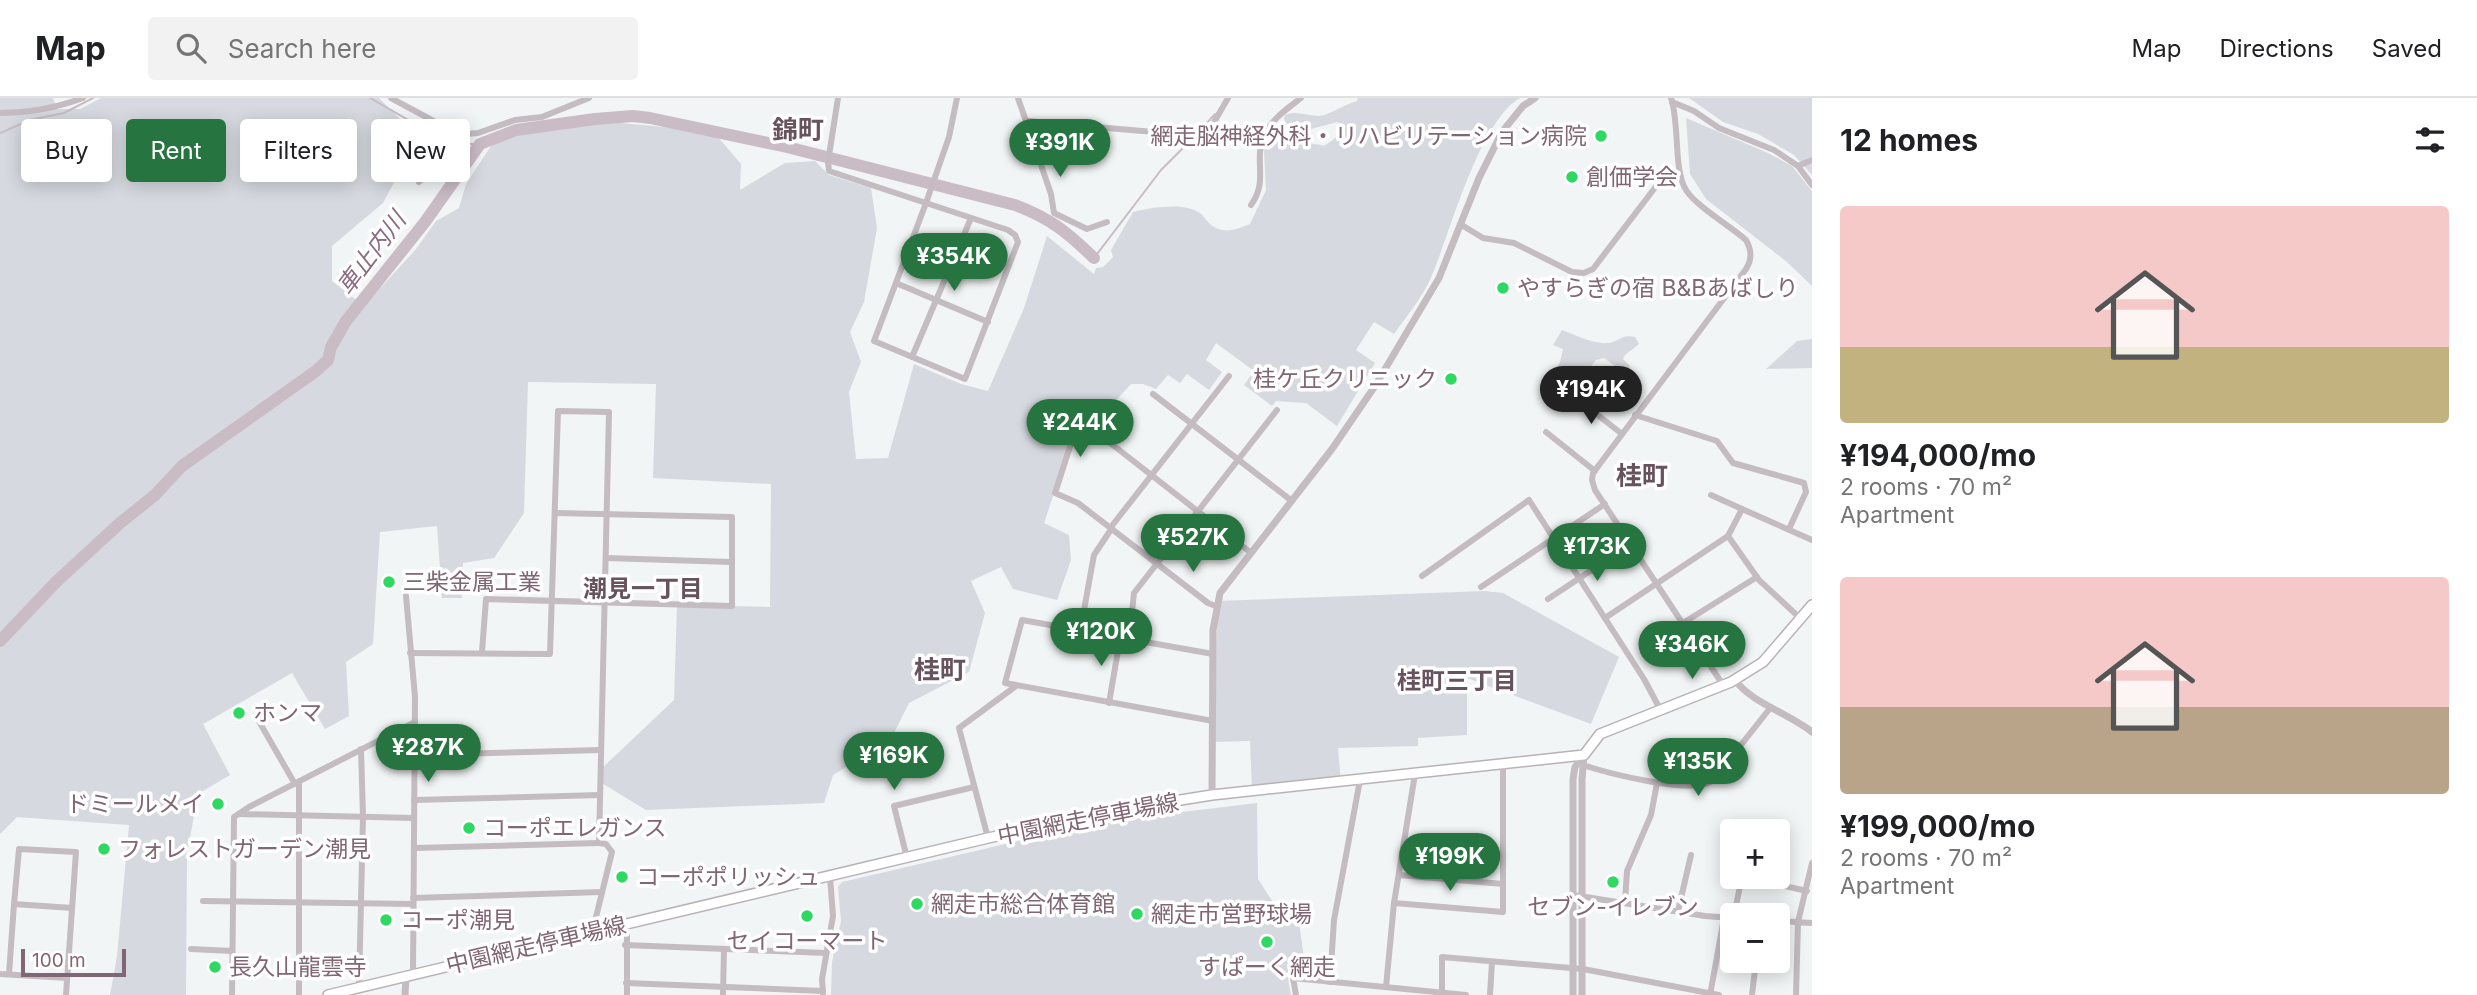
<!DOCTYPE html>
<meta charset="utf-8">
<style>
:root{--surface:#fff;--page:#f2f2f2;--text:#202124;--muted:#757577;--line:#e0e0e0;--accent:#267440}
body{margin:0;font-family:Inter,"Noto Sans JP",sans-serif;background:var(--page);color:var(--text);height:100vh;display:flex;flex-direction:column;font-size:26px;white-space:nowrap}
*{box-sizing:border-box;margin:0}
p{font-size:23px;color:var(--muted)}
.icon{flex:none;width:38px;height:38px;fill:none;stroke:currentColor;stroke-width:2;stroke-linecap:round;stroke-linejoin:round}
.map{position:relative;flex:1;overflow:hidden}
.details{display:flex;flex-direction:column;background:var(--surface);width:665px}
.details>*{flex:none}
.guide{position:absolute;left:21px;top:21px;width:665px;height:63px;display:flex;gap:14px}
.buttons{position:absolute;left:1720px;top:721px;display:grid;gap:14px}
.buttons a{display:grid;place-items:center;width:70px;height:70px;border-radius:7px;background:var(--surface);box-shadow:0 4px 18px #0003;font-size:35px}
.scale{position:absolute;left:21px;bottom:18px;width:105px;box-sizing:border-box;padding-left:7px;border:4px solid #816673;border-top:0;font-size:19px;line-height:24px;white-space:nowrap;color:#816673;-webkit-text-stroke:5px #fff;paint-order:stroke}
.price{position:absolute;translate:-50% -60px;padding:0 16px;border-radius:24px;background:var(--accent);color:#fff;font-size:23px;line-height:46px;filter:drop-shadow(0 2px 4px #0008)}
.price::after{content:'';position:absolute;left:50%;top:42px;width:21px;height:16px;margin-left:-10px;background:inherit;clip-path:polygon(0 0,100% 0,50% 100%)}
.price.selected{background:#222;color:#fff}
ul{padding:0;list-style:none}
li{display:grid;align-content:center;gap:14px;height:371px;padding:0 28px}
li span{display:grid;place-items:center;height:217px;border-radius:7px;color:#555}
li>.icon{margin-inline-start:auto}
span .icon{width:126px;height:126px;fill:#fffc;stroke-width:1}
li b{font-size:30px}
h2{display:flex;justify-content:space-between;align-items:center;height:84px;padding:0 28px;font-size:30px}
.chip{padding:0 24px;border-radius:7px;background:var(--surface);box-shadow:0 4px 18px #0003;font-size:24px;line-height:63px}
.chip.selected{background:var(--accent);color:#fff}
header{display:flex;align-items:center;gap:42px;box-sizing:border-box;height:98px;padding:0 35px;background:var(--surface);border-bottom:2px solid var(--line)}
header strong{font-size:33px}
nav{display:flex;gap:38px;margin-inline-start:auto;font-size:24px}
.search{width:490px;height:63px;background:var(--page);display:flex;align-items:center;gap:18px;box-sizing:border-box;padding:0 24px;border-radius:7px;color:var(--muted);font-size:26px}
main{display:flex;flex:1;min-height:0}
.map>svg:first-child{display:block}
</style>
<header>
<strong>Map</strong>
<div class="search"><svg class="icon" aria-label="search" viewBox="0 0 24 24"><circle cx="10" cy="10" r="6"/><path d="M15 15l6 6"/></svg>Search here</div>
<nav><a>Map</a><a>Directions</a><a>Saved</a></nav>
</header>
<main>
<div class="map">
<svg width="1812" height="897" viewBox="0 0 1812 897">
<rect width="100%" height="100%" fill="#f2f5f5"/>
<!-- green -->
<g fill="#d6d9df">
<path d="M0,0H53L57,11H80L101,0H379L406,27L393,60L400,73L383,105L332,148V183L364,208L416,151L436,123L459,110L466,86L491,48L508,38L525,33L558,32L610,24L664,29L717,38L741,66L740,92L785,65L815,63L829,77L871,90L877,130L864,204L850,234L861,264L849,294L856,361L888,360L914,266L961,286L988,293L1024,210L1047,138L1094,176L1096,170L1103,169L1113,159L1111,152L1133,114C1149,110 1183,104 1198,114C1204,117 1207,125 1214,129C1227,136 1237,131 1250,126L1266,92L1264,53L1272,35C1287,27 1293,39 1306,44C1311,46 1318,46 1324,48L1341,36L1338,24L1307,32L1287,27L1284,21L1285,17C1296,12 1307,18 1319,18C1330,17 1345,6 1357,3L1358,0H1520C1478,24 1450,137 1430,182C1421,201 1406,219 1394,236L1374,224L1356,252L1375,265L1337,328L1306,305L1276,303L1272,308L1244,287L1254,273L1216,245L1206,262L1222,274L1209,292L1187,276L1180,285L1168,277L1156,291L1143,286H1131L1107,312L1077,302L1068,330L1075,333L1044,425L1069,437L1071,462L1057,502L1013,491L1001,469L971,483L985,515L969,574L909,605L890,643L833,677L824,705L646,712L600,684V672L674,602L677,507L770,509L771,386L653,380L656,286L528,284L524,415L494,460L463,465L462,500H442L437,428L380,434L373,546L346,564L349,618L325,631L292,575L203,626L230,677L198,696L187,756L186,897H110L117,858L129,727L17,719L0,736Z"/>
<polygon points="1689,0 1812,0 1812,77 1794,57 1758,36 1723,24"/>
<polygon points="1686,20 1768,55 1792,68 1812,93 1812,188 1787,164 1706,101 1690,76"/>
<path d="M1562,232C1576,237 1598,249 1613,244C1624,240 1622,237 1635,239L1639,246L1625,257L1623,261L1630,268L1627,277L1604,260L1596,262L1572,292L1562,288L1552,278L1560,264L1563,251L1553,247Z"/>
<polygon points="1812,241 1812,270 1766,271 1797,243"/>
<polygon points="1485,493 1503,495 1619,559 1591,626 1467,580 1467,637 1418,640 1418,648 1338,650 1341,684 1252,693 1250,643 1212,644 1218,503"/>
<polygon points="1257,705 1258,781 1278,812 1299,823 1306,876 1287,875 1291,897 831,897 832,864 841,823 838,789 842,784 1014,744 1132,720"/>
</g>
<g fill="none" stroke-linecap="round" stroke-linejoin="round">
<!-- stream -->
<g stroke="#cabcc5" stroke-width="2">
<polyline points="370,0 424,31 447,40"/>
<polyline points="0,35 30,22 64,15 93,0"/>
<polyline points="1198,35 1215,16"/>
<polyline points="452,42 467,46 480,46"/>
<polyline points="1094,160 1161,72 1194,39"/>
</g>
<!-- river -->
<path stroke="#cabcc5" stroke-width="12" d="M0,543L56,484L120,425L155,397L182,368L316,273L328,262L331,249L346,223L425,124L480,46L516,32L595,21L633,18L650,20L787,49L1015,107C1050,120 1067,134 1094,160"/>
<!-- secondary casing -->
<g stroke="#bab1b6" stroke-width="12">
<polyline id="secondary" points="328,897 988,740 1124,711 1212,697 1584,657 1600,636 1731,584 1763,564 1812,507"/>
</g>
<!-- minor -->
<g stroke="#c4bcc0" stroke-width="6">
<polyline points="391,0 454,34 467,36 478,35 515,22 542,19 589,0"/>
<polyline points="838,0 828,64 829,73 926,105 949,39 957,0"/>
<polyline points="1018,0 1051,96 1054,115 1087,131 1107,124"/>
<path d="M1671,0C1680,26 1673,71 1686,92C1696,108 1730,128 1746,142C1752,153 1752,161 1746,171L1593,375L1592,382L1595,392L1723,587"/>
<polyline points="1672,4 1694,13 1719,30 1774,52 1798,68 1812,87"/>
<path d="M0,15C28,15 56,10 83,0"/>
<polyline points="1027,23 1200,38 1205,37 1209,33 1228,0"/>
<polyline points="419,33 446,47"/>
<polyline points="1798,68 1812,62"/>
<polyline points="419,84 436,66 454,34"/>
<polygon points="926,105 1008,132 1015,137 1018,144 965,281 874,243"/>
<path d="M1251,107C1269,82 1253,63 1264,39C1271,21 1287,11 1301,0"/>
<polyline points="1460,126 1483,140 1514,145 1572,174 1584,175 1593,171 1657,87 1681,79"/>
<polyline points="896,185 988,224"/>
<polyline points="912,259 971,120"/>
<polyline points="1153,296 1292,403"/>
<polyline points="1576,300 1622,336"/>
<polyline points="1635,317 1717,343 1733,365 1804,385 1806,394 1789,431"/>
<polyline points="1546,334 1595,373"/>
<polyline points="1711,397 1742,411"/>
<polyline points="1111,429 1229,278"/>
<polyline points="1728,438 1759,482 1801,521"/>
<polyline points="606,460 731,464"/>
<polyline points="1422,478 1529,402 1644,581 1660,611"/>
<polyline points="1481,489 1605,406"/>
<polyline points="406,498 415,599 413,876"/>
<polyline points="1548,501 1631,446"/>
<polyline points="1216,508 1208,505 1078,405 1055,395 1075,333 1109,344 1250,454"/>
<polyline points="1605,520 1728,438 1742,411 1812,442"/>
<polyline points="1683,525 1757,479"/>
<polyline points="1080,534 1094,457 1112,430"/>
<polyline points="1129,542 1134,495 1277,312"/>
<polyline points="482,554 486,501 732,508 732,419 555,415"/>
<polyline points="410,555 550,556 558,313 609,314 599,745 606,746 612,754 596,819 600,832"/>
<polyline points="1109,605 1120,541"/>
<polyline points="257,620 295,686"/>
<polyline points="1213,623 1005,585 1022,522 1213,556"/>
<polyline points="415,657 600,652"/>
<path d="M1583,667C1607,675 1689,696 1710,684C1713,682 1716,679 1718,676L1771,609"/>
<polyline points="414,702 600,697"/>
<polyline points="239,716 414,720"/>
<polyline points="988,740 959,630 1016,588"/>
<polyline points="415,750 599,745"/>
<polyline points="907,760 894,708 974,689"/>
<polyline points="1399,777 1503,786"/>
<polyline points="1745,779 1807,793"/>
<polyline points="1573,797 1705,818 1732,820"/>
<polyline points="413,800 602,794"/>
<polyline points="203,803 413,806"/>
<polyline points="1625,804 1627,773 1651,717 1657,685"/>
<polyline points="1394,805 1503,814 1503,665"/>
<polyline points="14,806 19,751 76,754 66,897"/>
<polyline points="1678,813 1691,757"/>
<polyline points="1734,817 1742,779"/>
<polyline points="1778,823 1812,825"/>
<polyline points="625,847 826,855"/>
<polyline points="191,851 232,853"/>
<polyline points="0,876 67,880"/>
<polyline points="9,876 14,806 72,810"/>
<polyline points="1330,884 1334,822 1360,682"/>
<polyline points="626,885 823,893"/>
<polyline points="359,889 363,718 361,651"/>
<polyline points="1386,889 1394,805 1415,676"/>
<polyline points="823,895 822,881 833,818 830,779"/>
<polyline points="1442,895 1442,859 1583,871 1719,897"/>
<polyline points="232,897 234,719 249,709 415,624"/>
<polyline points="299,897 299,684"/>
<polyline points="627,897 627,826"/>
<polyline points="723,897 724,851"/>
<polyline points="1296,897 1293,880 1466,897"/>
<polyline points="1490,897 1492,864"/>
<polyline points="1710,897 1724,820"/>
<polyline points="1752,897 1756,863"/>
<polyline points="1796,897 1798,824 1812,765"/>
</g>
<!-- tertiary -->
<g stroke="#c4bcc0" stroke-width="7">
<path d="M1735,582C1752,605 1788,615 1812,634"/>
<polyline points="1212,697 1213,532 1220,495 1332,351 1375,288 1439,180 1479,80 1502,34 1523,8 1535,0"/>
<polyline points="405,897 406,878"/>
<polyline points="1573,897 1573,681 1575,669 1584,657"/>
<polyline points="1582,897 1582,682 1584,657"/>
</g>
<!-- secondary -->
<use href="#secondary" stroke="#fff" stroke-width="9"/>
</g>
<!-- markers -->
<g fill="#2ed962" stroke="#fff" stroke-width="2.5">
<circle cx="1601" cy="38" r="7"/>
<circle cx="1572" cy="79" r="7"/>
<circle cx="1503" cy="190" r="7"/>
<circle cx="1451" cy="281" r="7"/>
<circle cx="389" cy="484" r="7"/>
<circle cx="239" cy="615" r="7"/>
<circle cx="218" cy="706" r="7"/>
<circle cx="469" cy="730" r="7"/>
<circle cx="104" cy="751" r="7"/>
<circle cx="622" cy="779" r="7"/>
<circle cx="1613" cy="784" r="7"/>
<circle cx="917" cy="806" r="7"/>
<circle cx="1137" cy="816" r="7"/>
<circle cx="807" cy="818" r="7"/>
<circle cx="386" cy="822" r="7"/>
<circle cx="1267" cy="844" r="7"/>
<circle cx="215" cy="869" r="7"/>
</g>
<g text-anchor="middle" dominant-baseline="central" stroke-width="7" stroke-linejoin="round" paint-order="stroke">
<!-- poi labels -->
<g font-size="23" fill="#816673" stroke="#fff" text-anchor="start">
<text x="1587" y="38" text-anchor="end">網走脳神経外科・リハビリテーション病院</text>
<text x="1586" y="79">創価学会</text>
<text x="1517" y="190">やすらぎの宿 B&amp;Bあばしり</text>
<text x="1437" y="281" text-anchor="end">桂ケ丘クリニック</text>
<text x="403" y="484">三柴金属工業</text>
<text x="253" y="615">ホンマ</text>
<text x="204" y="706" text-anchor="end">ドミールメイ</text>
<text x="483" y="730">コーポエレガンス</text>
<text x="118" y="751">フォレストガーデン潮見</text>
<text x="636" y="779">コーポポリッシュ</text>
<text x="931" y="806">網走市総合体育館</text>
<text x="1613" y="809" text-anchor="middle">セブン-イレブン</text>
<text x="1151" y="816">網走市営野球場</text>
<text x="400" y="822">コーポ潮見</text>
<text x="807" y="843" text-anchor="middle">セイコーマート</text>
<text x="229" y="869">長久山龍雲寺</text>
<text x="1267" y="869" text-anchor="middle">すぱーく網走</text>
</g>
<!-- street labels -->
<g font-size="23" fill="#816673" stroke="#fff">
<text transform="translate(1088 721) rotate(-11)">中園網走停車場線</text>
<text transform="translate(536 847) rotate(-13)">中園網走停車場線</text>
</g>
<!-- water labels -->
<g font-size="24" font-style="italic" fill="#8c6c81" stroke="#fff">
<text transform="translate(371 155) rotate(-53)">車止内川</text>
</g>
<!-- neighbourhood labels -->
<g font-size="24" font-weight="bold" fill="#67535d" stroke="#fff">
<text x="643" y="490">潮見一丁目</text>
<text x="1457" y="582">桂町三丁目</text>
</g>
<!-- quarter labels -->
<g font-size="26" font-weight="bold" fill="#67535d" stroke="#fff">
<text x="798" y="31">錦町</text>
<text x="1642" y="377">桂町</text>
<text x="940" y="571">桂町</text>
</g>
</g>
</svg>
<div class="buttons">
<a>+</a>
<a>−</a>
</div>
<div class="scale">100 m</div>
<b class="price" style="left:1060px;top:81px">¥391K</b>
<b class="price" style="left:954px;top:195px">¥354K</b>
<b class="price selected" style="left:1591px;top:328px">¥194K</b>
<b class="price" style="left:1080px;top:361px">¥244K</b>
<b class="price" style="left:1193px;top:476px">¥527K</b>
<b class="price" style="left:1597px;top:485px">¥173K</b>
<b class="price" style="left:1101px;top:570px">¥120K</b>
<b class="price" style="left:1692px;top:583px">¥346K</b>
<b class="price" style="left:428px;top:686px">¥287K</b>
<b class="price" style="left:894px;top:694px">¥169K</b>
<b class="price" style="left:1698px;top:700px">¥135K</b>
<b class="price" style="left:1450px;top:795px">¥199K</b>
<div class="guide">
<a class="chip">Buy</a>
<a class="chip selected">Rent</a>
<a class="chip">Filters</a>
<a class="chip">New</a>
</div>
</div>
<section class="details">
<h2>12 homes<svg class="icon" aria-label="filters" viewBox="0 0 24 24"><path d="M4 7h16M4 17h16"/><circle cx="9" cy="7" r="2"/><circle cx="15" cy="17" r="2"/></svg></h2>
<ul>
<li><span style="background:linear-gradient(#f6c9c9 65%,#c2b280 0)"><svg class="icon" aria-label="home" viewBox="0 0 24 24"><path d="M3 11l9-7 9 7M6 9v11h12V9"/></svg></span><div><b>¥194,000/mo</b><p>2 rooms · 70 m²</p><p>Apartment</p></div></li>
<li><span style="background:linear-gradient(#f6c9c9 60%,#b9a48a 0)"><svg class="icon" aria-label="home" viewBox="0 0 24 24"><path d="M3 11l9-7 9 7M6 9v11h12V9"/></svg></span><div><b>¥199,000/mo</b><p>2 rooms · 70 m²</p><p>Apartment</p></div></li>
</ul>
</section>
</main>
